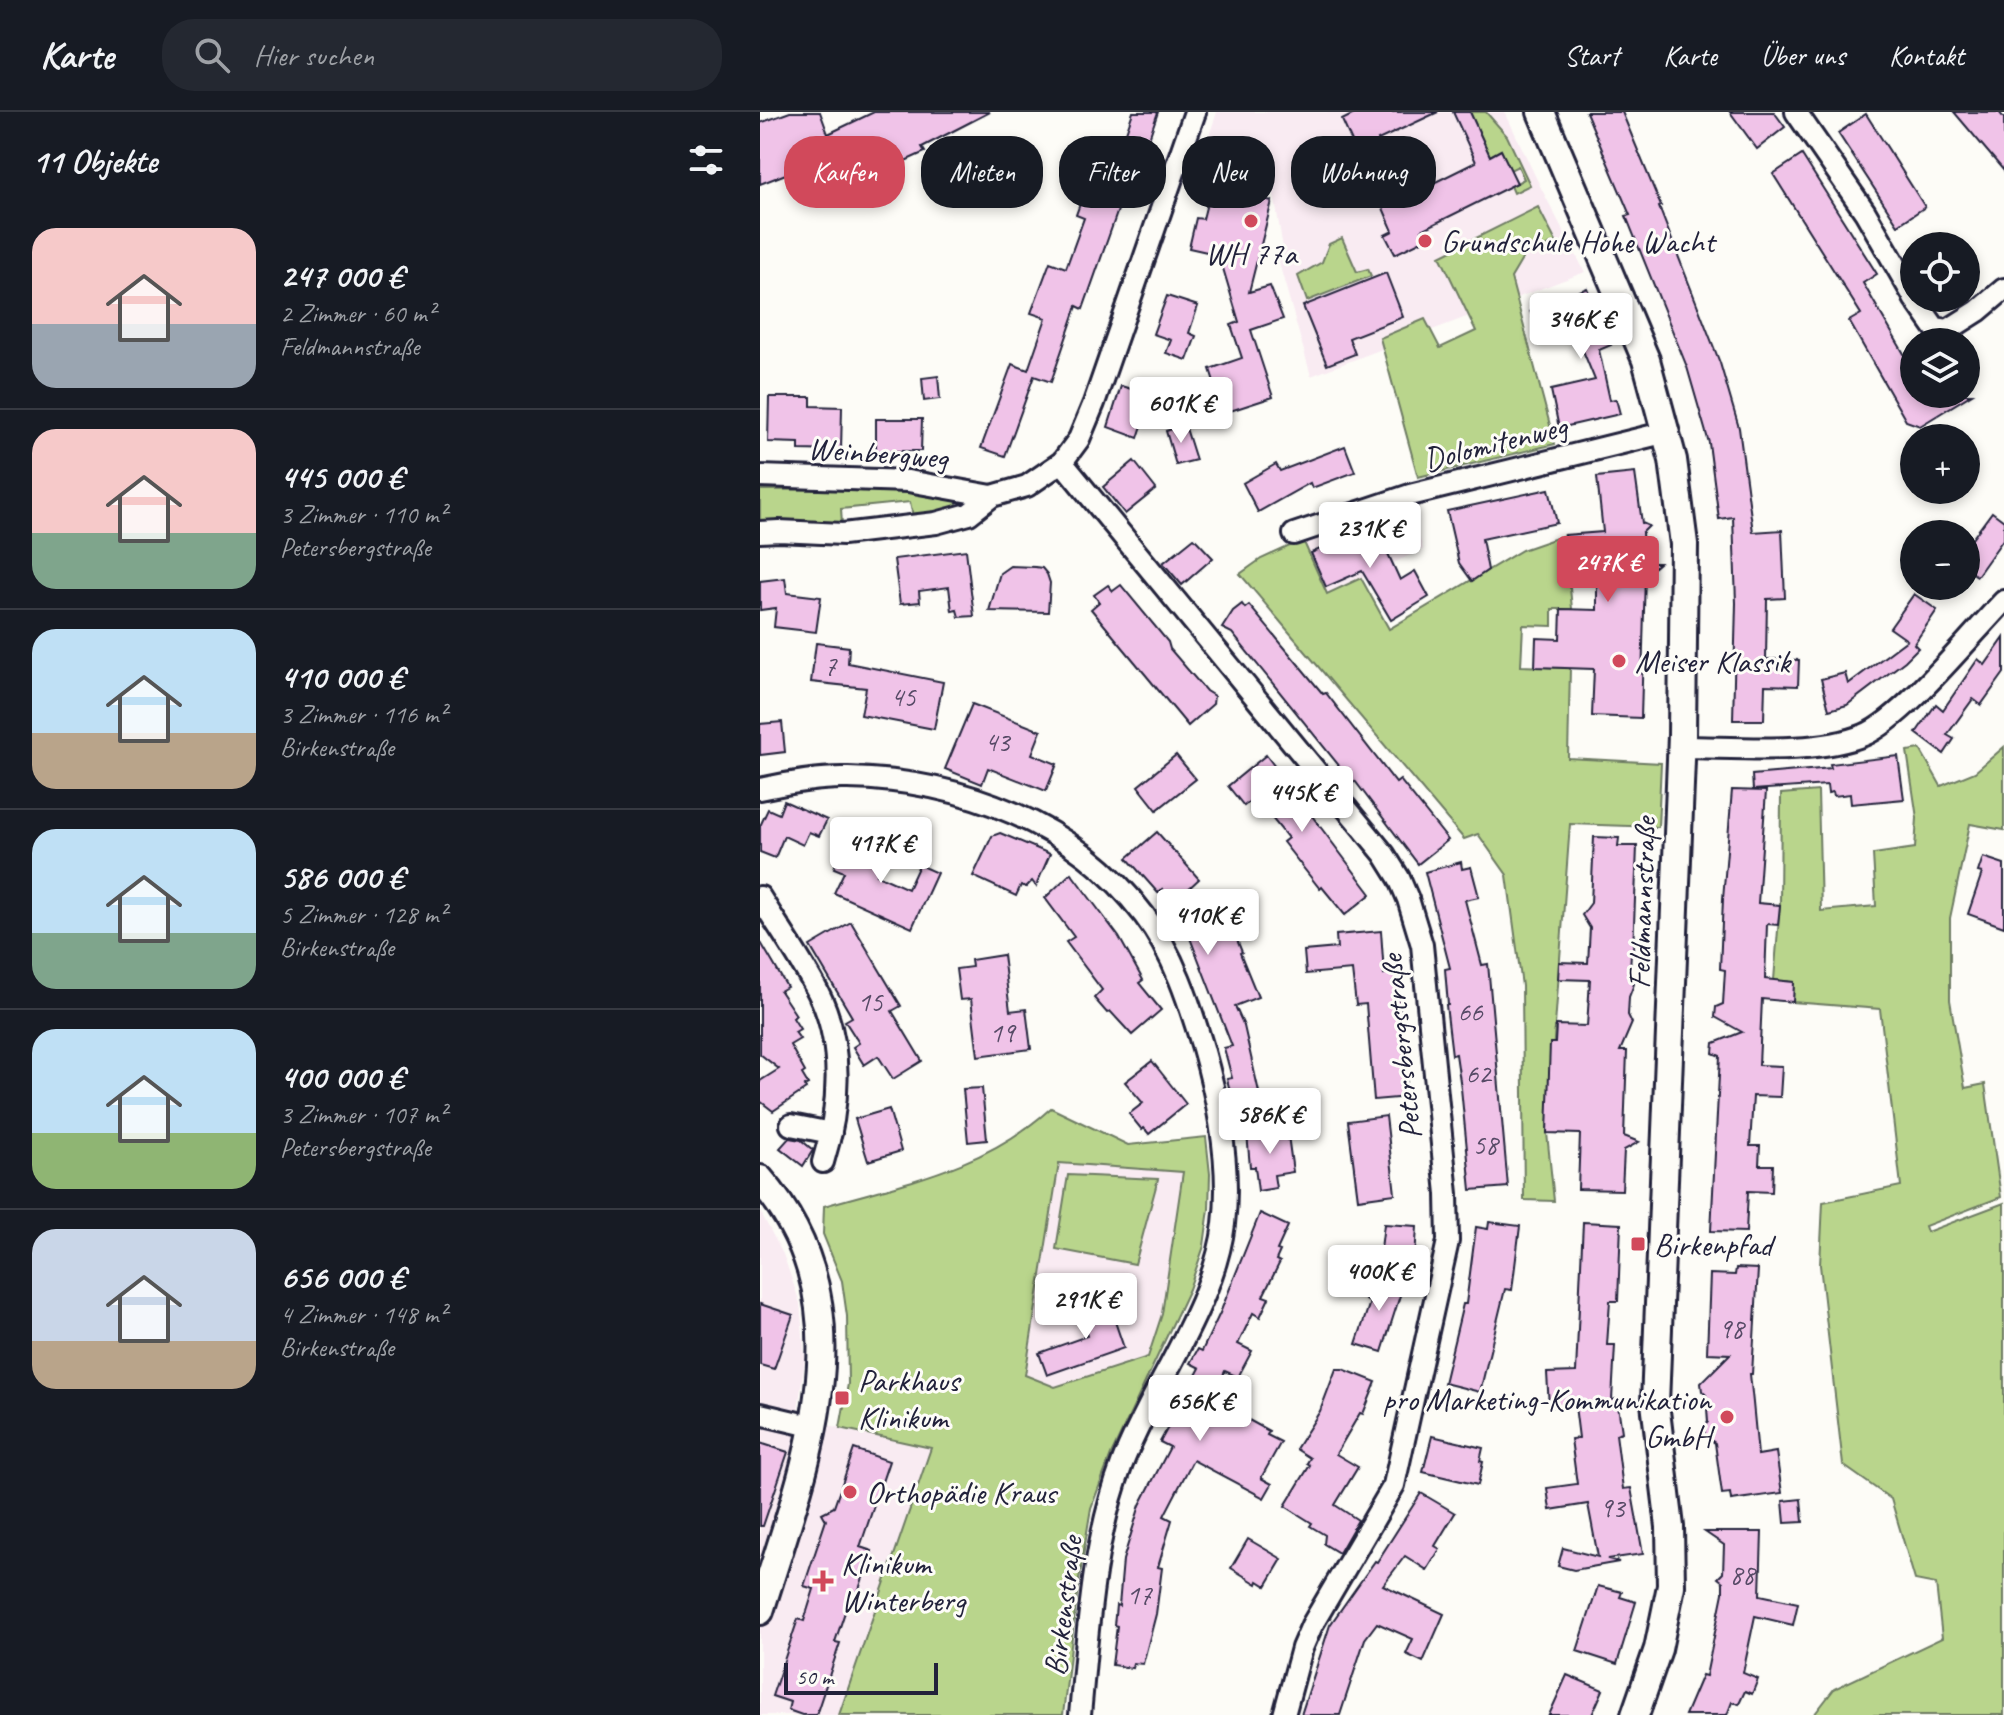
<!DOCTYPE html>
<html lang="de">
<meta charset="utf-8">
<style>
:root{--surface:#171b24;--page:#242831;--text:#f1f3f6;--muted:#9ea1a6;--line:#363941;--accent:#d1495b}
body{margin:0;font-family:Caveat,sans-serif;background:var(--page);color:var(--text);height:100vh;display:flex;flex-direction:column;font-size:30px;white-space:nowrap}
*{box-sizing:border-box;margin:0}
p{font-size:26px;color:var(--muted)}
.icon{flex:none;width:44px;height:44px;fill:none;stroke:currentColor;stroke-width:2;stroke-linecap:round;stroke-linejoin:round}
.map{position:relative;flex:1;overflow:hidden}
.panel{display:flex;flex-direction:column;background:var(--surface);width:760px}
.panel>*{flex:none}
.top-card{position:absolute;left:24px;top:24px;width:760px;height:72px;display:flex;gap:16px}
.fabs{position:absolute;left:1140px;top:120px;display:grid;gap:16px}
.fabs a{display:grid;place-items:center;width:80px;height:80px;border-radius:50%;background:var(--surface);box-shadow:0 4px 12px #0003;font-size:40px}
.scale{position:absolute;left:24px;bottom:20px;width:154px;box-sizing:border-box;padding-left:8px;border:4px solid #22223b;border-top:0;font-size:22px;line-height:28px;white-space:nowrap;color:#22223b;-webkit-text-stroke:6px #fdfcf7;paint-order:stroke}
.price{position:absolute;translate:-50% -68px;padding:0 18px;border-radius:8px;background:#fff;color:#222;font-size:26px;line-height:52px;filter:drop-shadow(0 2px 4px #0008)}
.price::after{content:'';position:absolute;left:50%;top:48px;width:24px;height:18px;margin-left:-12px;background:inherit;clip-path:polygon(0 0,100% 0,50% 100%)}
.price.active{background:var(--accent);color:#fff}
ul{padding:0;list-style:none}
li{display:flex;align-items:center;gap:24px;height:200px;padding:0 32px}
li+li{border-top:2px solid var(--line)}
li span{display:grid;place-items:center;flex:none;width:224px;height:160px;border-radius:24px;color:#555}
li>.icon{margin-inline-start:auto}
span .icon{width:96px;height:96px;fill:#fffc;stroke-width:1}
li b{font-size:34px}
h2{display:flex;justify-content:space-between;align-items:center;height:96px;padding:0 32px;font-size:34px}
.tag{padding:0 28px;border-radius:32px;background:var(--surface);box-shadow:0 4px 12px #0003;font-size:28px;line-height:72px}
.tag.active{background:var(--accent);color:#fff}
header{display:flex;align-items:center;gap:48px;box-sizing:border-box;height:112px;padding:0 40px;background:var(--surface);border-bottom:2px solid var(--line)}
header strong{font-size:38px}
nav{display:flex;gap:44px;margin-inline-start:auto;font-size:28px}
.search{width:560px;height:72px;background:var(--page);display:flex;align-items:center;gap:20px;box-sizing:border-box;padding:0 28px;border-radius:32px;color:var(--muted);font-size:30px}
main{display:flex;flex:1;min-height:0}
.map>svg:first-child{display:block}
</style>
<header>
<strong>Karte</strong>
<div class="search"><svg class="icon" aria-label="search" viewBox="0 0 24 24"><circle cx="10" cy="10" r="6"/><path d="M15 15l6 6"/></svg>Hier suchen</div>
<nav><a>Start</a><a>Karte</a><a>Über uns</a><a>Kontakt</a></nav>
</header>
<main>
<section class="panel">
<h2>11 Objekte<svg class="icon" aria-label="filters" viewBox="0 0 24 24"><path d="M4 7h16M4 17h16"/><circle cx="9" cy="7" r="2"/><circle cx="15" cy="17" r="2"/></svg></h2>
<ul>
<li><span style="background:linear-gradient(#f6c9c9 60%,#9aa5b1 0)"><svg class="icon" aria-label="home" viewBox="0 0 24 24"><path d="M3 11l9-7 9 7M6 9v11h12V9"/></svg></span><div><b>247 000 €</b><p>2 Zimmer · 60 m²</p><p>Feldmannstraße</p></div></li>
<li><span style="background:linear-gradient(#f6c9c9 65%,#7fa58c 0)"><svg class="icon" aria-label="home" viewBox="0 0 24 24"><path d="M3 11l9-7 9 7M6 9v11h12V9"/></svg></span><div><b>445 000 €</b><p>3 Zimmer · 110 m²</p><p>Petersbergstraße</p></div></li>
<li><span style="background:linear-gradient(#bfe0f5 65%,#b9a48a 0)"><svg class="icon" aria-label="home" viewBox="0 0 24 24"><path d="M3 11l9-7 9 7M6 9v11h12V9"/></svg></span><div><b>410 000 €</b><p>3 Zimmer · 116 m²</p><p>Birkenstraße</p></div></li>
<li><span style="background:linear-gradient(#bfe0f5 65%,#7fa58c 0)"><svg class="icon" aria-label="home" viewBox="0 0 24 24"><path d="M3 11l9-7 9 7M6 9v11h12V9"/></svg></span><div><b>586 000 €</b><p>5 Zimmer · 128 m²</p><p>Birkenstraße</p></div></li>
<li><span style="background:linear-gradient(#bfe0f5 65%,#8fb573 0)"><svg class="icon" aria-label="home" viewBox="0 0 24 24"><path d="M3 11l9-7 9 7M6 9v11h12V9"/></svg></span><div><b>400 000 €</b><p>3 Zimmer · 107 m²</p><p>Petersbergstraße</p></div></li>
<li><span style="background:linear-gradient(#c9d6e8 70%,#b9a48a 0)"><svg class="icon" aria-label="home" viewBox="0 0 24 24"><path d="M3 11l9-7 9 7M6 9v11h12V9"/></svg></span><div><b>656 000 €</b><p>4 Zimmer · 148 m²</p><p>Birkenstraße</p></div></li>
</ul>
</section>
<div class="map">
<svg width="1244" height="1603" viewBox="0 0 1244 1603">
<rect width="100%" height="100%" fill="#fdfcf7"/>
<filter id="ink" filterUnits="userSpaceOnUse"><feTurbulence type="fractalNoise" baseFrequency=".0125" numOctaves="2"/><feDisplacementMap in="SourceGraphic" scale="16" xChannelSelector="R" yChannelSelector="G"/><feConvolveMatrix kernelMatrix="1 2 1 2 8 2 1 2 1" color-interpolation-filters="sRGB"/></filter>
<g filter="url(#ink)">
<!-- built -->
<g fill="#f9ebf2">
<polygon points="457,0 745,0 780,74 825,160 551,264 517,144 524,142 512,71 441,48"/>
<polygon points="648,390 663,437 567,482 543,428"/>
<polygon points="299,1051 424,1059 402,1203 388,1246 295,1275 265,1263"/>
<polygon points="0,1099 23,1142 40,1191 45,1246 37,1306 172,1336 79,1603 0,1603"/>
</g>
<!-- green -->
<g fill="#b9d58c" stroke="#6e7c64" stroke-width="2" fill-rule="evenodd">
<polygon points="710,0 726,0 747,24 770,73 754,81 751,74 764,67 758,54 750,58 741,38 730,44"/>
<polygon points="778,95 796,130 764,144 751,166 795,332 658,365 620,226 665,207 680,236 716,219 680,144"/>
<polygon points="582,126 597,160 608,157 611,164 547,189 538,164 562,150 569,132"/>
<polygon points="103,377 195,385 198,389 195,395 153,404 150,390 81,397 82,412 19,409 0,410 0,378"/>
<polygon points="805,423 812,497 792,497 792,514 763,513 761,554 810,556 808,646 901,651 898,715 810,712 787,1021 794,1089 764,1088 762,874 747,763 718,722 704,727 480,462 501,447 543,428 567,482 601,466 629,517 762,438"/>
<polygon points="1244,635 1244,718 1210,712 1190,806 1190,888 1205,976 1225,972 1241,1085 1165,1114 1167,1120 1244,1091 1244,1603 1054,1603 1074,1577 1182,1526 1176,1472 1155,1468 1131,1387 1083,1353 1060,1153 1063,1090 1141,1074 1120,897 1033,890 1034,870 1014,868 1020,793 1021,682 1058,679 1061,799 1116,794 1113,742 1155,736 1157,706 1147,639 1160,637 1181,674 1215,660"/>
<path d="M291,996L368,1033L446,1025L450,1062L449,1097L444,1134L429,1177L351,1343L331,1396L318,1474L303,1603H79L171,1336L80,1316L88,1272L87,1204L82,1169L63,1122L64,1094C147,1070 225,1056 291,996ZM299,1051L423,1060L402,1202L388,1245L295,1275L265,1263Z"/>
<polygon points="308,1063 398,1067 375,1152 296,1137"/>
</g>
<!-- building -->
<g fill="#f0c3e8" stroke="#22223b" stroke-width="2">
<polygon points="30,0 60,0 68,22 114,0 230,0 162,35 165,40 112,64 98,34 0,72 0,11"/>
<polygon points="373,0 398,0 386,35 381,33 323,197 317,194 291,270 274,264 245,344 221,336 252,252 268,258 286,206 271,201 290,150 306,156 324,106 316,103 325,78 331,80 344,45 356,50"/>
<polygon points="598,0 678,0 618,28 622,39 590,54 581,35 592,30 582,8"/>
<polygon points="693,0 710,0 730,44 741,38 757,71 662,118 666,127 635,142 625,123 633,119 623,96 716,50"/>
<polygon points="826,0 862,0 901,94 899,95 960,251 979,316 993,420 1022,418 1025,486 1007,487 1006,547 1039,548 1038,574 1005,573 1004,608 973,608 976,491 973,405 959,407 949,331 927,255 866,104 870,103"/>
<polygon points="970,0 1014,0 1025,15 997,37"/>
<polygon points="1194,0 1239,0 1244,6 1244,59"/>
<polygon points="1106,2 1165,95 1138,113 1078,21"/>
<polygon points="1042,43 1117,162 1103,171 1154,259 1154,282 1212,282 1160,314 1146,309 1089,209 1101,202 1013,62"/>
<polygon points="445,72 512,89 489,180 510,174 523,207 491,218 513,285 464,301 450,257 482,246 471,213 479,210 462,153 463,143 458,142 457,138 456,142 429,136 436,106 443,107 448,87"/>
<polygon points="626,161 643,205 589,226 595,242 567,253 543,194"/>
<polygon points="827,176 851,233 839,238 850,288 856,287 860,302 799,316 791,278 835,268 808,202 776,214 770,199"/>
<polygon points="407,184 438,194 429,221 436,224 427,248 406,241 411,228 393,222"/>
<polygon points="178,264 180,287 164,289 162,266"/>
<polygon points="361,274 392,283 378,326 348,315"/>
<polygon points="9,285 51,285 51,294 82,295 81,339 39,338 39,331 8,330"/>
<polygon points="116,307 162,307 161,339 116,339"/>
<polygon points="425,313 436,348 416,353 406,319"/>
<polygon points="585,334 595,360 552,376 550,371 498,400 483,371 516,352 520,359"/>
<polygon points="374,349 396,377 365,402 343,375"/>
<polygon points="875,361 882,411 889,414 882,421 884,451 899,451 885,463 881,606 832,604 834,557 775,555 776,526 800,527 801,497 837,498 837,458 808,460 805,423 843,420 837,365"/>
<polygon points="789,377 797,411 722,427 728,458 712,469 699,451 687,399"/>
<polygon points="1232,400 1244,409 1244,426 1217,464 1206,457 1206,435"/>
<polygon points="615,413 640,468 655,459 669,485 631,508 602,459 566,475 551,441"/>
<polygon points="434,426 453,446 422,473 403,451"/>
<polygon points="206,438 214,504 199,505 197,498 192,499 189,475 159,479 160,490 140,492 134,447"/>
<polygon points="250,454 275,455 282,456 287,462 290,471 288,500 229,499 240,461"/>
<polygon points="25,466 27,481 61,485 56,520 14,515 16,496 0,498 0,469"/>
<polygon points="348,473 353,479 361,473 408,530 410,537 446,579 454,584 453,592 428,614 331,497 339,490 334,483"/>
<polygon points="1154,482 1177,498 1154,532 1158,536 1145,549 1087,593 1069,598 1061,567 1085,561 1088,572 1147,528 1130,516"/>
<polygon points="482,492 485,496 489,493 563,582 566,581 636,671 640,668 688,728 658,752 595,669 593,671 472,521 462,516 473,499"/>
<polygon points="1244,526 1244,561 1221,593 1213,587 1187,623 1194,627 1184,642 1156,621 1176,592 1183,598 1218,547 1225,553"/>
<polygon points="56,531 89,535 88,551 183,570 174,617 101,603 106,576 51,570"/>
<polygon points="212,592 281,619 272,642 297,652 286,679 228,656 222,672 185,657"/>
<polygon points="22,610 25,640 0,643 0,612"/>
<polygon points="416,643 436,667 397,698 378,674"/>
<polygon points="506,643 611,782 585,803 562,775 560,777 523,730 528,726 495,685 484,694 468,674"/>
<polygon points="1138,644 1144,687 1091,692 1090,682 1074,684 1073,680 1068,681 1067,673 993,678 992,663 1071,656 1070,652"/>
<polygon points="972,678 1006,679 998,791 1020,793 1018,813 1007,812 1005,867 1034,870 1033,890 1002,887 999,953 1022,954 1020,985 993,984 990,1034 1000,1034 999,1053 1013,1053 1012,1080 988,1079 986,1120 951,1119 960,944 953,941 954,931 982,920 955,905 956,895 963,892 965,858 960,857 963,787"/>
<polygon points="24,689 67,708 59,724 49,720 43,733 24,724 15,746 0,740 0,714 8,697 19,702"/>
<polygon points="397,720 439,767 425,780 437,807 428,811 464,796 482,840 480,841 498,885 475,894 484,914 501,989 474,996 467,967 472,966 464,936 472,934 425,813 418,816 402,777 398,781 367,746"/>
<polygon points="240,721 290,742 276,774 272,769 266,775 261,773 256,784 213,764 232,724"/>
<polygon points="834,725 859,726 858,734 877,734 873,839 871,839 870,860 874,872 869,885 868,903 872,911 860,939 867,939 864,1024 879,1030 864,1038 862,1078 818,1077 820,1022 787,1021 790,931 795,931 796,913 827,914 830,868 798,867 799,850 828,851 830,816 822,803 831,791"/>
<polygon points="98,727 127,740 117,763 148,777 159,753 177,761 152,816 74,781 84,760 74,756 84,733 94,737"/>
<polygon points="1223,745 1244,752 1244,815 1208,802 1222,761 1218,760"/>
<polygon points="701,750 702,757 711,755 719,785 705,788 722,853 728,852 748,1075 711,1078 701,976 696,942 692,943 686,893 688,893 685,857 690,856 665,760"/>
<polygon points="311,761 359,825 383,868 379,871 401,898 372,923 350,899 347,901 334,886 342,878 306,830 314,825 285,786"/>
<polygon points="91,810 141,894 132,899 162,949 133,967 118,944 104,953 93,935 99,931 85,909 92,905 50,834"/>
<polygon points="621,819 624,862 637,860 648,985 614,988 606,892 596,893 592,858 546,862 544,839 577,836 576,823"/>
<polygon points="0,829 27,875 20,879 36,903 33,906 40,917 35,920 40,927 30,933 45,960 42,962 48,972 44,974 46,977 13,999 0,989 0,969 19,957 0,942"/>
<polygon points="243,843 250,899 266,897 271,937 218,944 211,887 200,888 196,857 212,855 211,848"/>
<polygon points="392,949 426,992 389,1022 384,1016 382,1018 369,1002 383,991 365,970"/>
<polygon points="222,976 227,1028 208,1030 203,977"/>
<polygon points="129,997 141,1039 108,1049 95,1007"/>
<polygon points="626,1004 635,1082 598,1087 588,1009"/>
<polygon points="527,1016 533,1060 514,1063 516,1076 498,1079 495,1055 490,1055 487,1021"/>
<polygon points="29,1026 41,1028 53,1038 43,1054 20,1036"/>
<polygon points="500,1101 528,1114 517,1138 520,1139 516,1148 520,1150 503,1184 509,1186 500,1205 493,1201 478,1232 492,1239 478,1265 465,1259 452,1288 509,1319 507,1323 521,1330 501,1366 512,1372 504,1386 433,1348 404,1404 412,1408 398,1455 402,1456 396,1502 383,1552 373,1551 372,1556 352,1553 357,1514 354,1513 355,1504 356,1493 359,1494 363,1448 380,1393 410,1335 400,1330 440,1256 430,1251 438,1237 442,1239 460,1201"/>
<polygon points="729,1110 760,1114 752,1178 745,1177 720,1280 684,1271 703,1192 706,1192 716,1115 728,1117"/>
<polygon points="823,1110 861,1112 858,1189 850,1189 847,1233 855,1233 852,1288 857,1287 862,1320 856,1322 863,1377 871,1376 883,1442 848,1447 859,1450 814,1458 798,1454 803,1436 838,1445 828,1392 790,1398 787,1376 817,1372 811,1327 819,1326 815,1294 789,1295 787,1261 816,1260"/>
<polygon points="624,1112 657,1114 655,1147 620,1145"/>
<polygon points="976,1156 998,1157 992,1262 990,1262 993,1291 998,1343 1016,1340 1022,1381 971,1388 970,1381 962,1382 955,1331 945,1324 944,1315 948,1310 946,1283 942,1279 941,1271 970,1242 947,1241 950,1162 975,1163"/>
<polygon points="613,1164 643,1174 622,1240 596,1232 610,1190 605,1188"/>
<polygon points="348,1189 364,1236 287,1263 279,1241 327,1224 319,1199"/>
<polygon points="0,1192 33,1203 14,1257 0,1253"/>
<polygon points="576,1257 583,1257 616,1270 603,1302 600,1301 576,1342 598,1355 575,1393 598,1408 579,1441 564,1432 565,1423 550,1414 552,1411 525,1394 550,1353 547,1351 550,1346 536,1337 560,1299"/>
<polygon points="672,1324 723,1336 720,1349 723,1350 718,1373 663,1360"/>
<polygon points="0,1331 28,1340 3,1414 0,1414"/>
<polygon points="94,1337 129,1349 100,1435 112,1439 93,1495 87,1494 75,1530 80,1531 56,1603 42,1603 28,1598 30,1590 12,1584 38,1507 44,1509 54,1477 44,1474 66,1408 62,1401 74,1395"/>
<polygon points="661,1381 695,1401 675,1434 680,1437 667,1458 645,1444 623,1473 684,1502 663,1550 646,1542 653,1527 617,1511 605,1527 580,1603 541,1603 570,1513 615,1449 617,1450"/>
<polygon points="1041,1387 1043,1410 1025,1411 1023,1389"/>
<polygon points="945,1420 1002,1420 1000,1483 1038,1491 1033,1513 995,1504 983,1561 998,1567 992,1582 985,1579 979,1592 972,1590 967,1603 925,1603 942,1563 946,1564 963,1481 963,1470 958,1466 963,1461 964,1433"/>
<polygon points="488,1427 522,1447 506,1474 498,1469 497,1472 471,1456"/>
<polygon points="838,1474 862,1480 860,1485 876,1490 857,1552 817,1539"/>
<polygon points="807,1563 843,1578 832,1603 789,1603"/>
</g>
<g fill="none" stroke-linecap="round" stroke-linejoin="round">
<!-- minor casing -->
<g stroke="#22223b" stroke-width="26">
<g id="minor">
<polyline points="1036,0 1105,100 1154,185"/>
<polyline points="1154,186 1175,216 1188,218 1218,199 1244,177"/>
<polyline points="302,350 624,742 639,766 648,787 662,833 687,1082 688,1129 634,1373 552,1513 542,1536 524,1603"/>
<polyline points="0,364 148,369 232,384"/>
<polyline points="0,420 19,419 83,422 176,411 209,402 232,384 267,374 302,350 319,327 334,291 435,0"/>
<polyline points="534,422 650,383 907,320"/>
<path d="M922,635C975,635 1055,643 1104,623C1143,607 1212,522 1244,489"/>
<path d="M0,677C28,671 59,665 88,666C201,668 315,711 384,803C414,842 429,890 443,936C459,992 471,1054 464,1112C454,1194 391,1276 362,1352C332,1432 328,1519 320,1603"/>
<path d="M0,785C19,816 41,847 58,880C84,931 80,996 63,1050"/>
<polyline points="31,1013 71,1021"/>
<polyline points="0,1302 55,1315"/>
</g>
</g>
<!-- tertiary casing -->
<g stroke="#22223b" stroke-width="32">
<g id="tertiary">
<polyline points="781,0 886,248 913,348 924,432 922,623 895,1291 910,1415 911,1474 898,1537 875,1603"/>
<path d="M0,1067C113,1196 44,1356 0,1499"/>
</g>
</g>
<!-- minor -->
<use href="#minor" stroke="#fdfcf7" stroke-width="20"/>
<!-- tertiary -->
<use href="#tertiary" stroke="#fdfcf7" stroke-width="26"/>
</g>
</g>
<!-- markers -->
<g fill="#d1495b" stroke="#fdfcf7" stroke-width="3">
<circle cx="491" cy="109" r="8"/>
<circle cx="665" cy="129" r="8"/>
<circle cx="859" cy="549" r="8"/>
<rect x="870" y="1124" width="16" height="16" rx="4"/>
<rect x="74" y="1278" width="16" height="16" rx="4"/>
<circle cx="967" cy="1305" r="8"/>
<circle cx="90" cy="1380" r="8"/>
<path d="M59 1457h8v8h8v8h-8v8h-8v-8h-8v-8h8z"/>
</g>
<g text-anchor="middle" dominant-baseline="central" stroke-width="6" stroke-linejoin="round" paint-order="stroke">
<!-- number labels -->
<g font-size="28" fill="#564a66">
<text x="70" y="553">7</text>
<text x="143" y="584">45</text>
<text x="237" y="629">43</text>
<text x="110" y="889">15</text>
<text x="710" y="899">66</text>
<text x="242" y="920">19</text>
<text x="718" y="961">62</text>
<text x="725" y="1032">58</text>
<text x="971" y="1216">98</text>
<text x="852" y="1395">93</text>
<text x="982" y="1462">88</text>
<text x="379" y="1482">17</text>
</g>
<!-- poi labels -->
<g font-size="32" fill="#22223b" stroke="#fdfcf7" text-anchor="start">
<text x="681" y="129">Grundschule Hohe Wacht</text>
<text x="491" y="141" text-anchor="middle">WH 77a</text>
<text x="875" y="549">Meiser Klassik</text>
<text x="894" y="1132">Birkenpfad</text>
<text x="98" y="1268">Parkhaus<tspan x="98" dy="37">Klinikum</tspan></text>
<text x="951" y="1287" text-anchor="end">pro Marketing-Kommunikation<tspan x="951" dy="37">GmbH</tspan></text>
<text x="106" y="1380">Orthopädie Kraus</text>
<text x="81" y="1451">Klinikum<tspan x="81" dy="37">Winterberg</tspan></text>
</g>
<!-- street labels -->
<g font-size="32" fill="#22223b" stroke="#fdfcf7">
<text transform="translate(735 331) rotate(-14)">Dolomitenweg</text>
<text transform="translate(118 341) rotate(4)">Weinbergweg</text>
<text transform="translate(882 791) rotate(-88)">Feldmannstraße</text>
<text transform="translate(641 935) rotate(-96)">Petersbergstraße</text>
<text transform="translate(303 1494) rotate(-83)">Birkenstraße</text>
</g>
</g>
</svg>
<div class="fabs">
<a><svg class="icon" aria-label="locate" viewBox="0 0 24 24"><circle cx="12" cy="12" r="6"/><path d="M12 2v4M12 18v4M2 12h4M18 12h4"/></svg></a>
<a><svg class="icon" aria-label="layers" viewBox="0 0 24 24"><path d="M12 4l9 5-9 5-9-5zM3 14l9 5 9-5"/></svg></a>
<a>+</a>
<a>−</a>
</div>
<div class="scale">50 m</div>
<b class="price" style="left:821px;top:249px">346K €</b>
<b class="price" style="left:421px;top:333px">601K €</b>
<b class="price" style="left:610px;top:458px">231K €</b>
<b class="price active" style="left:848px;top:492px">247K €</b>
<b class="price" style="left:542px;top:722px">445K €</b>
<b class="price" style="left:121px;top:773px">417K €</b>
<b class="price" style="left:448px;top:845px">410K €</b>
<b class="price" style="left:510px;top:1044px">586K €</b>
<b class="price" style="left:619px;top:1201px">400K €</b>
<b class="price" style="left:326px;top:1229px">291K €</b>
<b class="price" style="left:440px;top:1331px">656K €</b>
<div class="top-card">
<a class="tag active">Kaufen</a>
<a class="tag">Mieten</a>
<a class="tag">Filter</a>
<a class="tag">Neu</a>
<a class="tag">Wohnung</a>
</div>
</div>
</main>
